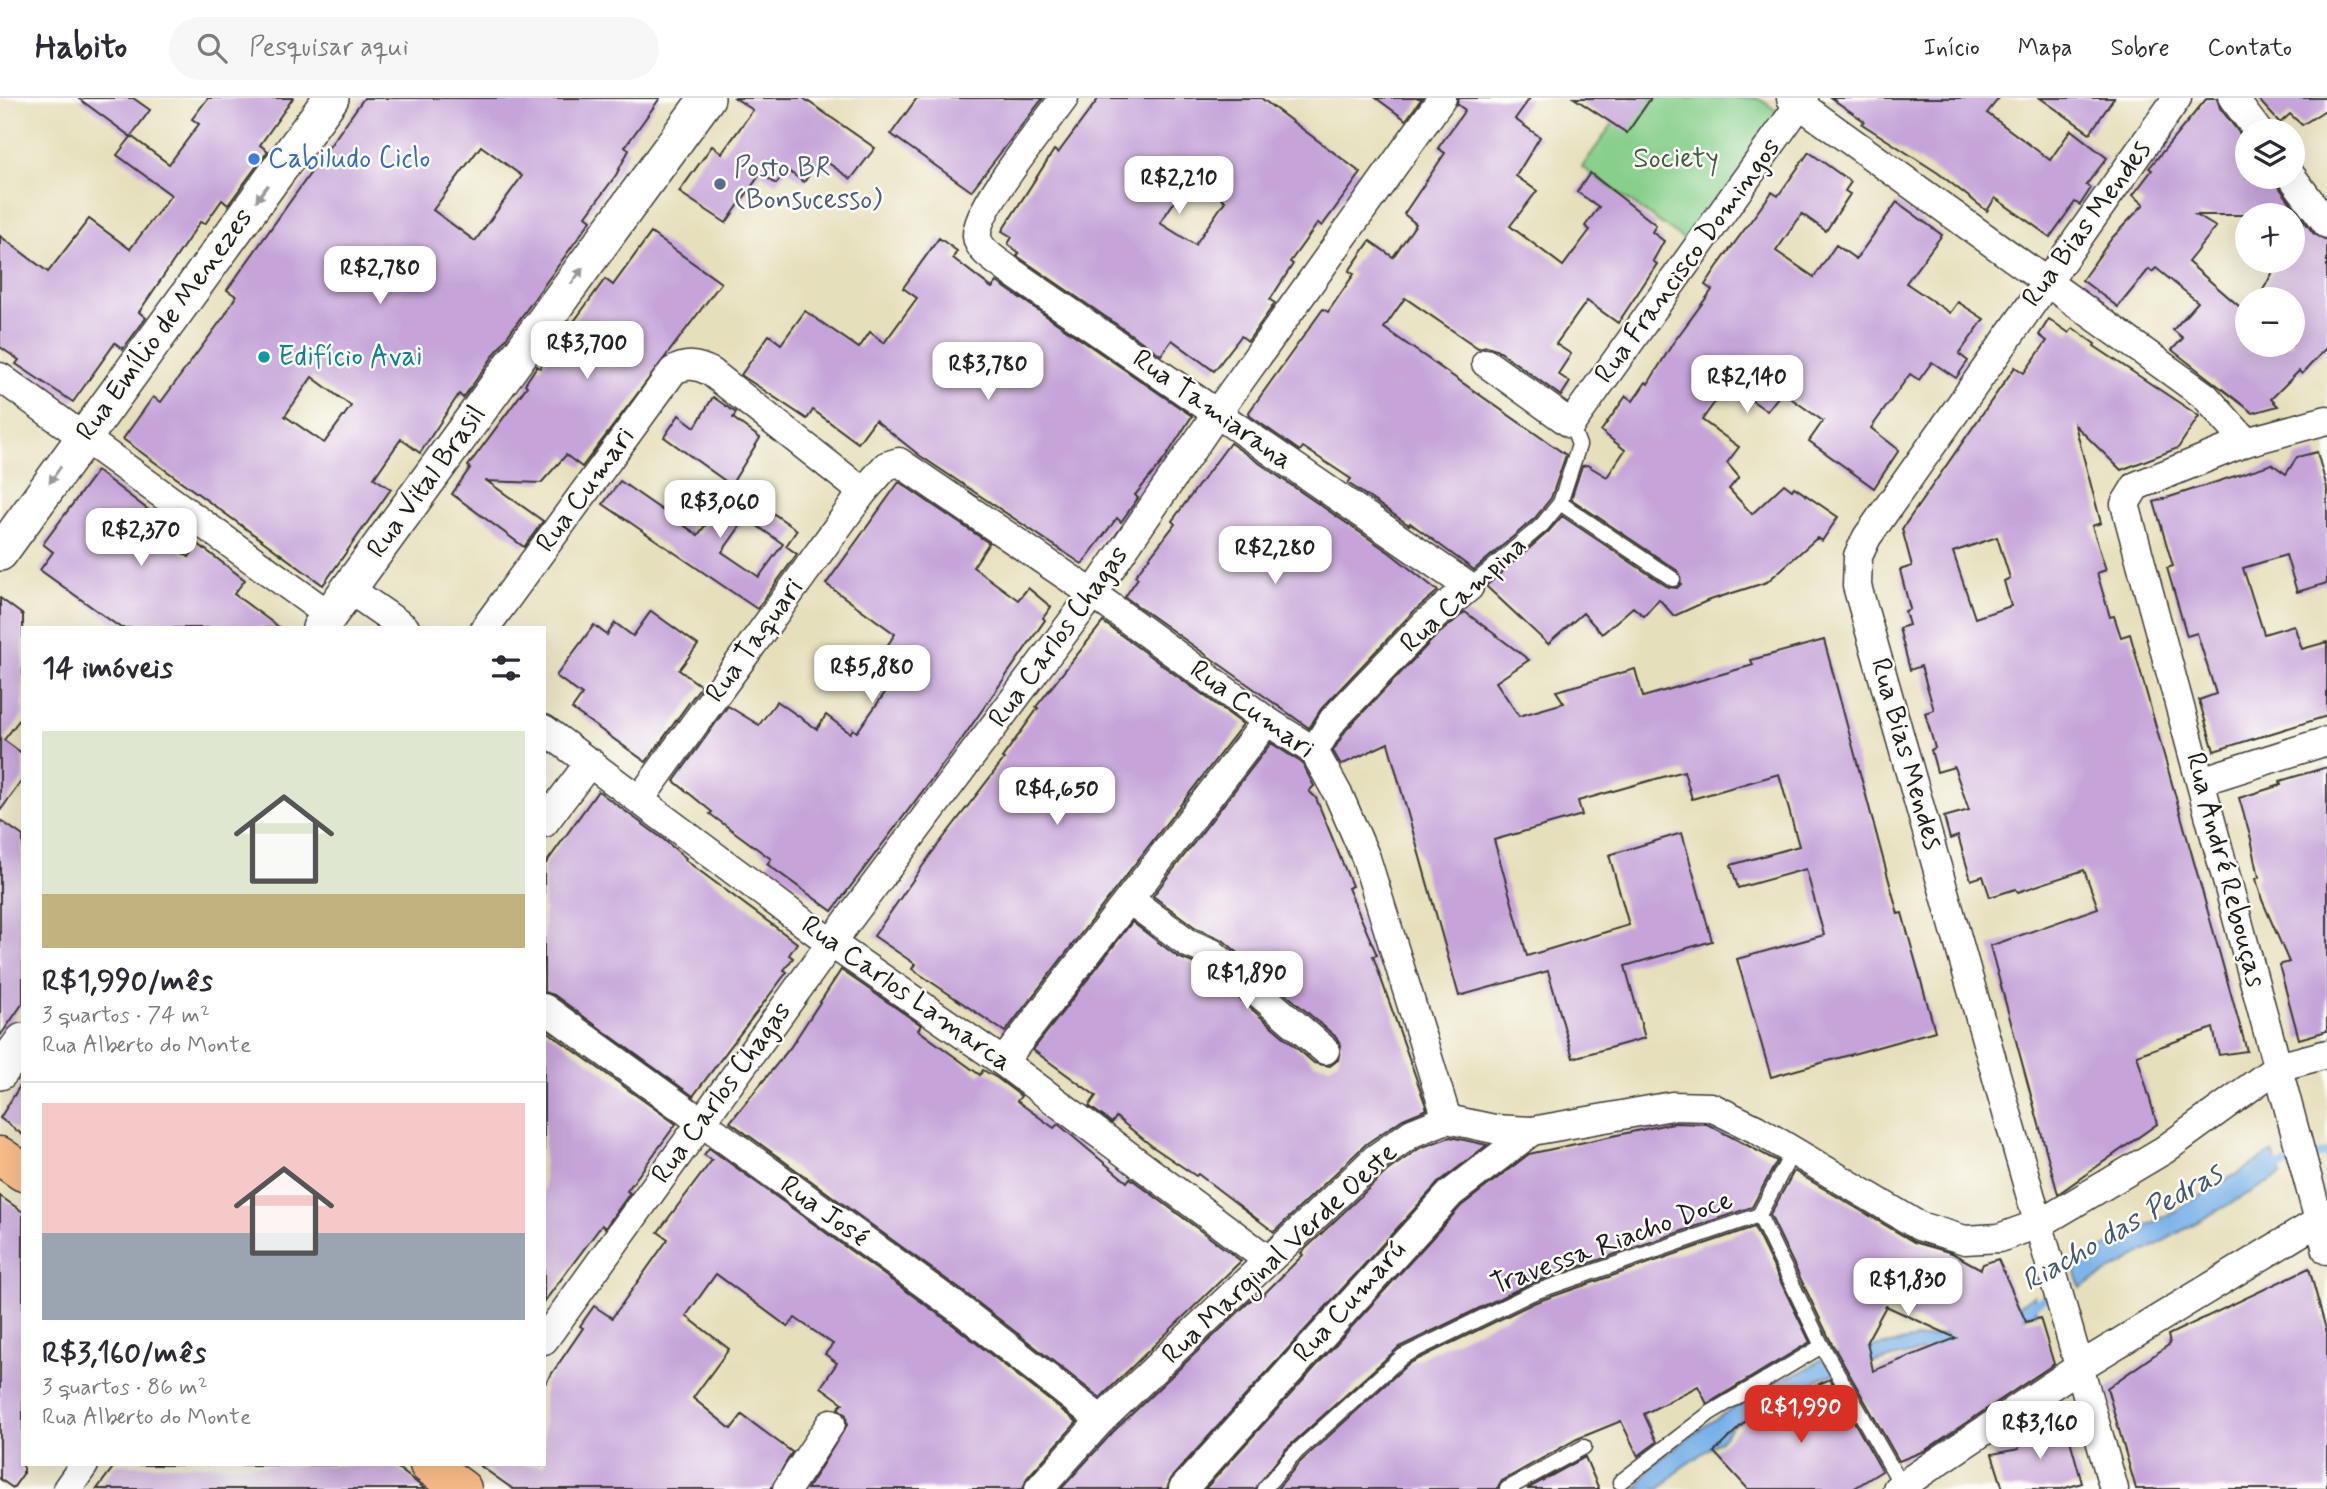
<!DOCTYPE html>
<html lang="pt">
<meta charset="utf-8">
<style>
:root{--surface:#fff;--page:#f7f7f7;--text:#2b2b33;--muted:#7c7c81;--line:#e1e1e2;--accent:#d93025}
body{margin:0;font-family:Mynerve,sans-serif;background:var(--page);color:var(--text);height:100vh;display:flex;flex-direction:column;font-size:26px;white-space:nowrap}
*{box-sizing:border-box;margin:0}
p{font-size:23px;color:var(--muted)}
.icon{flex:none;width:38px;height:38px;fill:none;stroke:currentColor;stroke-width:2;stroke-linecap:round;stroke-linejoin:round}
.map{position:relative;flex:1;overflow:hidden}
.panel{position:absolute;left:21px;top:528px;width:525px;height:840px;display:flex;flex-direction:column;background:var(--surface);border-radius:0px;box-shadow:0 7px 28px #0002}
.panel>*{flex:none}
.controls{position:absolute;left:2235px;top:21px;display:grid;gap:14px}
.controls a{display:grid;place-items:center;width:70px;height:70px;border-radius:50%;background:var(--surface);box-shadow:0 7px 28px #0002;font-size:35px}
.price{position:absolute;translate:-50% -60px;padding:0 16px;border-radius:14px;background:#fff;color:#222;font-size:23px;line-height:46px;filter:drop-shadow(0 2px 4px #0008)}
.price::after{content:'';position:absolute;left:50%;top:42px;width:21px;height:16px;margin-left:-10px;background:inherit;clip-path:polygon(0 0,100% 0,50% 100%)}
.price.current{background:var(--accent);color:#fff}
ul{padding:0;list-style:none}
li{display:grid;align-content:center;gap:14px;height:371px;padding:0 21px}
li+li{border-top:2px solid var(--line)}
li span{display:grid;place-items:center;height:217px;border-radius:0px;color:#555}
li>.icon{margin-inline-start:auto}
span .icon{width:126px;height:126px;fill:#fffc;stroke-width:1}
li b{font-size:30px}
h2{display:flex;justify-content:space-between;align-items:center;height:84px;padding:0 21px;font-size:30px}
header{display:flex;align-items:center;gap:42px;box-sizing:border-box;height:98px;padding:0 35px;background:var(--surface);border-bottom:2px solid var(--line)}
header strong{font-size:33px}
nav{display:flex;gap:38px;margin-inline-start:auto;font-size:24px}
.search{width:490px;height:63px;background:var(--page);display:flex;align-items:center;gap:18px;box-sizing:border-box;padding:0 24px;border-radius:38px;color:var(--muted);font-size:26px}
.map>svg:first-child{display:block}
</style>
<header>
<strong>Habito</strong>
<div class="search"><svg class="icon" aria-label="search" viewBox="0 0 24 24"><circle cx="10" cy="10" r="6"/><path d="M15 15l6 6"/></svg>Pesquisar aqui</div>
<nav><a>Início</a><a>Mapa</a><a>Sobre</a><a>Contato</a></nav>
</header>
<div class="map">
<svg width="2327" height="1391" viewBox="0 0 2327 1391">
<rect width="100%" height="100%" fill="#fdfcf7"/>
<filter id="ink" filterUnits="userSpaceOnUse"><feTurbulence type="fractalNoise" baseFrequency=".0143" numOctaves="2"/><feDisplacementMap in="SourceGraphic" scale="14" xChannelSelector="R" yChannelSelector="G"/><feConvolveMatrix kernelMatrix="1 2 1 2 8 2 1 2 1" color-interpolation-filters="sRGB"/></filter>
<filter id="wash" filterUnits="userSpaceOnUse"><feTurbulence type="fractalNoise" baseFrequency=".00686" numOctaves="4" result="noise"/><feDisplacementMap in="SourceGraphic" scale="28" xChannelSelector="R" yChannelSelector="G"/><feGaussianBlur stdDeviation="1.57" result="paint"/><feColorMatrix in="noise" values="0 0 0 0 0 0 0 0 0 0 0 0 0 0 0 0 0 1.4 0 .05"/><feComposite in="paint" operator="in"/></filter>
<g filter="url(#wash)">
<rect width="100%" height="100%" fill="#e6dfbb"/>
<!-- green -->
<polygon fill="#87cf8b" stroke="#527654" stroke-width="2" points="1631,0 1758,0 1781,16 1690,146 1582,69"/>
<!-- water -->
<g fill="#78b1e8" stroke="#4a6682" stroke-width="2">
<polygon points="2273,1054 2281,1077 2080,1190 2074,1166 2173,1114"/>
<polygon points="2034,1197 2036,1215 1931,1256 1921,1253 1855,1269 1818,1281 1805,1291 1788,1292 1762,1303 1754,1318 1733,1327 1720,1343 1681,1370 1660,1391 1636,1391 1654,1366 1703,1329 1755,1296 1785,1279 1800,1275 1827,1258 1949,1235 2009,1214"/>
</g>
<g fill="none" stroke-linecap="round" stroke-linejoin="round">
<!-- stream -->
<g stroke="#78b1e8" stroke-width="8">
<polyline points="2269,1071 2327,1055"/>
<polyline points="2027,1211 2052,1195"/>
</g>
</g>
<g id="blocks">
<!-- building -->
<g fill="#c6a4d9" fill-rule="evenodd">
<polygon points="78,0 133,0 150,12 131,38 169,66 199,26 192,21 208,0 293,0 260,47 268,53 228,107 222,102 205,126 200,124 139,214 146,220 123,251 115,245 73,304 16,266 19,262 0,249 0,138 48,174 89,121 130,151 171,97 117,57 131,39"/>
<path d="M364,0H660L625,49L629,52L616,77L586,118L591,122L463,300L459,296L420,355L401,341L374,380L391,391L323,487L123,341L153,299L161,304L225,217L236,198L227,192ZM481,48L522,78L475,143L433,112ZM312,279L351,308L324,345L285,318Z"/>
<polygon points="735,0 803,0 875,50 851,81 821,60 804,84 787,72 776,86 761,75 726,125 679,94 712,48 722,55 753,12"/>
<polygon points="917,0 1043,0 971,93 891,36"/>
<path d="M1099,0H1261L1361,75L1322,128L1318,125L1290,164L1293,166L1270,202L1275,205L1248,243L1241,238L1214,273L1172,242L1161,257L1017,158L1019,155L1008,146L1012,139L1002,133L1054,52L1058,55ZM1191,79L1225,103L1195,147L1160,125Z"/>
<polygon points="1376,0 1422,0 1406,22"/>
<polygon points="1458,0 1530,0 1515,21 1540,39 1516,78 1537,93 1510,128 1563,168 1590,132 1585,128 1599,109 1577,94 1590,75 1656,127 1652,134 1664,143 1653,163 1657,166 1618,225 1587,203 1556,246 1571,256 1558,276 1570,284 1561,298 1496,251 1487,248 1478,250 1405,200 1384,230 1566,357 1551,400 1535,420 1474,472 1410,425 1409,427 1348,385 1351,381 1303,349 1300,353 1250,318 1249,314 1323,211 1328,214 1354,176 1349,173 1370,143 1393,159 1416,126 1404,116 1445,55 1438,50 1465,12 1457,6"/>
<polygon points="1574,0 1651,0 1627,35"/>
<polygon points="1831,0 1999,0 1987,15 2050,62 2071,32 2107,60 2086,87 2091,90 2080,107 2075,104 2050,139 1995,100 1987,113 1938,75 1862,26 1864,23"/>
<polygon points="2040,0 2114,0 2090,35"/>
<path d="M2207,0H2217L2220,10L2247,45V79H2276L2279,89L2314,136L2327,142V249L2302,276L2299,273L2271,301L2278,308L2253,315L2172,252L2183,240L2173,232L2198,204L2156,170L2152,174L2149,171L2118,209L2082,182L2112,140L2144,106L2133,97L2152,72L2149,70ZM2196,117H2292V163H2279L2258,201H2292V247H2247V215L2188,164L2216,129Z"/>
<polygon points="2257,0 2327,0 2327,11 2302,27 2290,16 2280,25"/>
<polygon points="1809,54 1851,84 1845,93 1850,96 1826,133 1802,116 1776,153 1814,179 1836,147 1856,161 1897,104 1942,137 1906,185 1950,215 1958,204 1984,221 1959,256 1968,263 1956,280 1932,264 1919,282 1910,276 1871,330 1899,352 1874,390 1809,343 1823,323 1782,294 1767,313 1728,286 1702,322 1739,349 1727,365 1739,379 1729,391 1752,416 1784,386 1792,392 1794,389 1838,419 1822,443 1817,440 1767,484 1707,503 1674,518 1659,501 1644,518 1633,509 1602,536 1583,515 1548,546 1486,488 1548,434 1562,418 1668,489 1677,490 1681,486 1678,473 1571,401 1582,368 1587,367 1607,379 1625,352 1601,333 1626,298 1633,303 1646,284 1648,286 1673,245 1712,192 1705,187 1717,169 1772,94 1778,98"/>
<polygon points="651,135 721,185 582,369 566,357 541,385 487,383 543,423 524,449 452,396 470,370 468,368 527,288 525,286 537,268 540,270 605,181 613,187"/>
<polygon points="939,140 957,153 953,160 992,190 997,184 1192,318 1164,362 1135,397 1138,400 1121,424 1117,420 1082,466 919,357 875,322 858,345 813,312 807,321 741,277 769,237 781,246 805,213 859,250 870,234 884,245 917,200 903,190"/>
<path d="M2049,221L2069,235L2073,230L2095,246L2094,248L2199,318L2178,350L2121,372L2075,327L2101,425L2092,428L2106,472L2097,475L2110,519L2114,518L2121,539L2130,536L2247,953L2219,957L2213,930L2137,957L2157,1026L2058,1096L1990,848L2098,810L2084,772L2018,794L2016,791L1990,799L1983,778L1971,782L1958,738L1950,741L1944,719L1969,712L1954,669L1937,674L1931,652L1935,650L1925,615L1934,612L1921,568L1910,572L1899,530L1909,527L1905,513L1910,511L1900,472L1912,468L1902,431L2015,269L2024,275L2047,243L2039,237ZM1997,439L2010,480L2004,483L2011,508L1975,520L1953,454Z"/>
<polygon points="713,299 736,315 733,320 760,340 731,387 664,339 679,317 695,329"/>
<polygon points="1230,345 1390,455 1438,493 1413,514 1321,611 1309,630 1125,499 1138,480 1135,478 1175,426 1172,423"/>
<polygon points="2317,354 2327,390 2327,485 2297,494 2286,457 2243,470 2264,536 2294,527 2302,551 2327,544 2327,618 2214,653 2199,602 2216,596 2197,535 2187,538 2167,470 2173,468 2154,404 2272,366 2286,376 2297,359"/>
<polygon points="97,373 159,420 150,432 189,459 198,446 245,482 234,496 280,530 121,530 40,472 53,454 43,446"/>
<path d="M620,383L698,437L734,388L797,432L786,448L797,456L757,511L603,406ZM746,420L783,446L759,479L722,454Z"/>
<polygon points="899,384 989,445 973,469 1018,502 1028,490 1051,509 1043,520 1045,522 962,641 832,813 767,766 771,761 710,716 712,714 674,683 728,608 759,627 777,603 817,631 826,617 850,635 853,631 857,634 899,575 879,560 895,536 826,486"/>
<polygon points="0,500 23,517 23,617 4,642 23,656 23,681 0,713"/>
<polygon points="651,513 698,547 679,572 701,588 646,664 572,611 582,597 556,578 594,527 607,537 615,525 633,538"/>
<polygon points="1465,514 1529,562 1496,584 1519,618 1564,605 1556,593 1635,571 1643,599 1753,567 1751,562 1824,542 1898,816 1902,815 1935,933 1771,979 1737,861 1824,837 1806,771 1738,790 1731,767 1799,748 1779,676 1692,701 1684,673 1578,703 1582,717 1494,742 1527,858 1629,827 1609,757 1682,735 1712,843 1625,868 1645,940 1573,960 1548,873 1459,898 1388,645 1341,667 1333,653 1346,632 1436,538"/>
<polygon points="1103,524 1243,626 1005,934 912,871 915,866 874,838 931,756 1004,661 1002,660 1038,610 1036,609"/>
<polygon points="1271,645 1302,665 1314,688 1309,693 1316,700 1352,788 1348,790 1377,857 1373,858 1427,1011 1403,1021 1366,1046 1274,1134 1198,1076 1196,1078 1153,1049 1116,1019 1112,1025 1089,1008 1096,998 1033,952 1132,824 1178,859 1203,869 1314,965 1330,968 1338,962 1341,947 1336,939 1223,842 1196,830 1153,798"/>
<polygon points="2327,669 2327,933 2299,941 2279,867 2289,864 2262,802 2256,781 2259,779 2251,741 2239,700 2281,687 2280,683"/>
<polygon points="598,693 663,741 686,760 685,762 797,845 789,857 793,860 784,872 787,874 693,998 554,897 544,894 544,768"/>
<polygon points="0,722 23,738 23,905 0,938"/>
<polygon points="841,872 921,927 918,932 980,977 983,972 997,980 1021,998 1017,1003 1054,1030 1058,1026 1127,1084 1130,1080 1241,1163 1100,1300 972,1200 730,1024 790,950"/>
<polygon points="544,931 676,1026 627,1093 630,1095 605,1130 602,1127 544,1204"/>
<polygon points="23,983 23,1037 0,1020"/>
<polygon points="1673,1025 1707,1026 1777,1063 1752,1109 1529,1186 1399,1249 1286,1351 1255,1391 1205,1391 1461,1108 1529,1056"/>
<polygon points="1450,1039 1487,1047 1438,1085 1171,1380 1167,1391 1061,1391 1113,1334 1252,1201 1256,1198 1260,1200 1303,1157 1301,1155 1387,1073 1420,1050"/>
<polygon points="709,1050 952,1226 1077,1324 1027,1380 1023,1391 807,1391 847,1327 846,1317 838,1310 843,1305 821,1289 837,1265 825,1256 833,1246 795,1220 788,1229 716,1176 686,1218 729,1251 693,1300 731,1331 742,1317 792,1354 771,1391 513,1391 479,1367 544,1367 544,1287 583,1230 580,1228 594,1208 612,1220 668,1141 658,1134 712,1062 704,1057"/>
<path d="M1794,1073L1914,1144L1952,1155L1981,1171L1983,1166L1998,1161L2026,1224L2040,1220L2054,1266L1924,1353L1899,1363L1831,1244L1770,1117ZM1886,1208L1956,1240L1873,1273L1867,1243Z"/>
<polygon points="0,1098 23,1114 23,1376 13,1390 0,1381"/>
<polygon points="1754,1129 1810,1244 1707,1306 1698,1288 1644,1316 1657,1344 1638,1358 1621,1323 1577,1341 1502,1383 1497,1391 1277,1391 1299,1365 1408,1266 1536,1204"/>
<polygon points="2309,1170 2327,1235 2327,1391 2136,1391 2107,1290 2170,1246 2168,1237"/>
<polygon points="1830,1281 1882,1373 1853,1391 1748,1391 1714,1354 1753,1316"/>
<polygon points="2063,1317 2082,1385 2062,1391 2003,1391 1992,1356 2019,1351 2018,1343"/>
<polygon points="1585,1359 1599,1391 1527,1391"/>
<polygon points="115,1367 394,1367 425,1391 97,1391"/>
</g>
</g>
</g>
<g filter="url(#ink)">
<use href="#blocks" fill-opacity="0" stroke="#3a3934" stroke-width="2"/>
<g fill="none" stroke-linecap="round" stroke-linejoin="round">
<!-- service casing -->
<g stroke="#3a3934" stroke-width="17">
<g id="service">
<polyline points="1560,405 1673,481"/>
<polyline points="1469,489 1542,427 1560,405 1579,347 1571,326"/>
<polyline points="1759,1117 1822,1248 1902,1388"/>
<polyline points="1620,1384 1710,1315 1822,1248"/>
<polyline points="1264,1391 1292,1358 1403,1258 1532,1195 1759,1117 1792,1055"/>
<polyline points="1507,1391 1584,1349"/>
</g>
</g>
<!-- minor casing -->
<g stroke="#3a3934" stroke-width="31">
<g id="minor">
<path d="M1064,0C1046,26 975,110 977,138C978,153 999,164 1010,173L1469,489L1425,526L1333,622L1314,653"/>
<polyline points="1791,0 2205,298 2246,344"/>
<polyline points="2233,0 2258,33"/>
<polyline points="2292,79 2327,126"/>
<polyline points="1486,265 1571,326 1804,0"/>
<polyline points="0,279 329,517"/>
<polyline points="2327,322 2246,344 2136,388 2125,406 2327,1152"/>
<polyline points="349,491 405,530"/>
<path d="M485,530L673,273C687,265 697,267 711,274L863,394"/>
<polyline points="544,631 831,845 1003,964 1268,1162"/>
<polyline points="2201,683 2327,643"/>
<polyline points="640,701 863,394 886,368 899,364 1093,496 1267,623 1314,653 1339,698 1366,760 1447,1021"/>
<polyline points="544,725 590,664"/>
<polyline points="1130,802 1188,845 1212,855 1325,952"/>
<polyline points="544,910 962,1213 1101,1322"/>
<polyline points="1003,964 1267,623"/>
<polyline points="544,1242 831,845 1093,496 1217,315 1442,0"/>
<polyline points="67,1391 84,1367"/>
<polyline points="787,1391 831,1325"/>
<polyline points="1039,1391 1101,1322 1376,1060 1412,1035 1447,1021 1494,1031 1532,1033 1672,1008 1711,1009 1756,1031 1919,1128 1965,1142 1999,1140 2041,1125 2164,1052 2278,969 2327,956"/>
<polyline points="1183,1391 1450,1096 1532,1033"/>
<polyline points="1897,1391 2081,1268 2319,1123"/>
<polyline points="2114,1391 1857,488 1858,458 1867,439 2177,0"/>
</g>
</g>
<!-- tertiary casing -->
<g stroke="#3a3934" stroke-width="38">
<g id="tertiary">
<polyline points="0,455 331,0"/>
<polyline points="320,530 707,0"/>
<polyline points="0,974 23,943"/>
</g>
</g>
<!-- primary casing -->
<g stroke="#3a3934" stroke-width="41">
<g id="primary">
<polyline points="0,1058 23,1074"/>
<polyline points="429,1367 462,1391"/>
</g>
</g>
<!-- service -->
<use href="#service" stroke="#fff" stroke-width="14"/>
<!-- minor -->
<use href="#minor" stroke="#fff" stroke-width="28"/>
<!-- tertiary -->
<use href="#tertiary" stroke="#fff" stroke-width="35"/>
<!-- primary -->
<use href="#primary" stroke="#f9bc8a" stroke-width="38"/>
</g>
<!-- one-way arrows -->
<defs><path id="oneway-solid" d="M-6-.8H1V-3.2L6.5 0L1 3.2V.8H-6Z" transform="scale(1.75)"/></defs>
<g fill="#999">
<use href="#oneway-solid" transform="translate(262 95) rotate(126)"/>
<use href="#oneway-solid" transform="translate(577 178) rotate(-54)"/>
<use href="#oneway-solid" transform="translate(55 377) rotate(125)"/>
</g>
</g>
<!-- markers -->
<circle fill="#3f7fe0" stroke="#fdfcf7" stroke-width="2.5" cx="254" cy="61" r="7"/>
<circle fill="#5c6f8a" stroke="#fdfcf7" stroke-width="2.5" cx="720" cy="86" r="7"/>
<circle fill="#0f9aa8" stroke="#fdfcf7" stroke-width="2.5" cx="264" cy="259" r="7"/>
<g text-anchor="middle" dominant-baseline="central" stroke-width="5" stroke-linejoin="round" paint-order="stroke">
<!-- shop labels -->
<g font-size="28" fill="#366cbe" stroke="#fdfcf7" text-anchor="start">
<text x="268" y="61">Cabiludo Ciclo</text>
</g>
<!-- park labels -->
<g font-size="28" fill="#415b43" stroke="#fdfcf7">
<text x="1676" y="61">Society</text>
</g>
<!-- service labels -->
<g font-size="28" fill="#4e5e75" stroke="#fdfcf7" text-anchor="start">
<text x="734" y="70">Posto BR<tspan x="734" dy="32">(Bonsucesso)</tspan></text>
</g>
<!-- street labels -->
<g font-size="28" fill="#1c1c1c" stroke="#fdfcf7">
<text transform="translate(2087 126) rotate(-54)">Rua Bias Mendes</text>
<text transform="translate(1688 163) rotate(-54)">Rua Francisco Domingos</text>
<text transform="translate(165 227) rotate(-54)">Rua Emílio de Menezes</text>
<text transform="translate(1212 312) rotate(35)">Rua Tamiarana</text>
<text transform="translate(427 384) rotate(-54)">Rua Vital Brasil</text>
<text transform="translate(586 392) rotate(-54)">Rua Cumari</text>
<text transform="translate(1464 497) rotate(-42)">Rua Campina</text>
<text transform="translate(1059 539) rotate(-54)">Rua Carlos Chagas</text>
<text transform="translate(755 543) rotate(-54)">Rua Taquari</text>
<text transform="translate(1252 612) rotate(36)">Rua Cumari</text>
<text transform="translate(1906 656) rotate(74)">Rua Bias Mendes</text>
<text transform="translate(2225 772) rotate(75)">Rua André Rebouças</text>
<text transform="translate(906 896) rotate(35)">Rua Carlos Lamarca</text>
<text transform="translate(722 995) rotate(-54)">Rua Carlos Chagas</text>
<text transform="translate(824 1114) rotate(36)">Rua José</text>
<text transform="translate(1612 1145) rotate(-20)">Travessa Riacho Doce</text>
<text transform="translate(1280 1156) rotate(-43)">Rua Marginal Verde Oeste</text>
<text transform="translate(1350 1204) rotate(-48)">Rua Cumarú</text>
</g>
<!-- culture labels -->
<g font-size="28" fill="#0d838f" stroke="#fdfcf7" text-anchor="start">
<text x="278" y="259">Edifício Avai</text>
</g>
<!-- water labels -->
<g font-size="30" font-style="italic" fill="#41586e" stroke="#fdfcf7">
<text transform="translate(2122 1130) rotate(-30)">Riacho das Pedras</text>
</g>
</g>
</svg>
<div class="controls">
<a><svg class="icon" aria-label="layers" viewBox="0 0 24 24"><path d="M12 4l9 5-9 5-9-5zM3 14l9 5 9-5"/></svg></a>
<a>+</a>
<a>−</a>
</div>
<b class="price" style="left:1179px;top:118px">R$2,210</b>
<b class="price" style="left:380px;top:208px">R$2,780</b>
<b class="price" style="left:587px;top:283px">R$3,700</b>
<b class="price" style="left:988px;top:304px">R$3,780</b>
<b class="price" style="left:1747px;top:317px">R$2,140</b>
<b class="price" style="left:720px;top:442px">R$3,060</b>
<b class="price" style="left:141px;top:470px">R$2,370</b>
<b class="price" style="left:1275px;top:488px">R$2,280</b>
<b class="price" style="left:872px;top:607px">R$5,880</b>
<b class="price" style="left:1057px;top:729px">R$4,650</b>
<b class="price" style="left:1247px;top:913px">R$1,890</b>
<b class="price" style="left:1908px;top:1220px">R$1,830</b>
<b class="price current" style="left:1801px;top:1347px">R$1,990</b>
<b class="price" style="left:2040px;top:1363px">R$3,160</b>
<section class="panel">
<h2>14 imóveis<svg class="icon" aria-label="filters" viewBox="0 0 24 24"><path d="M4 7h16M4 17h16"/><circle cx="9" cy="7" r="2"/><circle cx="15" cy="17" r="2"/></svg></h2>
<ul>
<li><span style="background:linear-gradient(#dfe7d0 75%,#c2b280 0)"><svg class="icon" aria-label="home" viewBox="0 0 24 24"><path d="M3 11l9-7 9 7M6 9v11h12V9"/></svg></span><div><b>R$1,990/mês</b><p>3 quartos · 74 m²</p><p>Rua Alberto do Monte</p></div></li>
<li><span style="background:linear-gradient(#f6c9c9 60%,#9aa5b1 0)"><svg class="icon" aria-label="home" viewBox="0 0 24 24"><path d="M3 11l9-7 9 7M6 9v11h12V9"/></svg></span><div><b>R$3,160/mês</b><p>3 quartos · 86 m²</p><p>Rua Alberto do Monte</p></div></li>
</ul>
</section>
</div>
